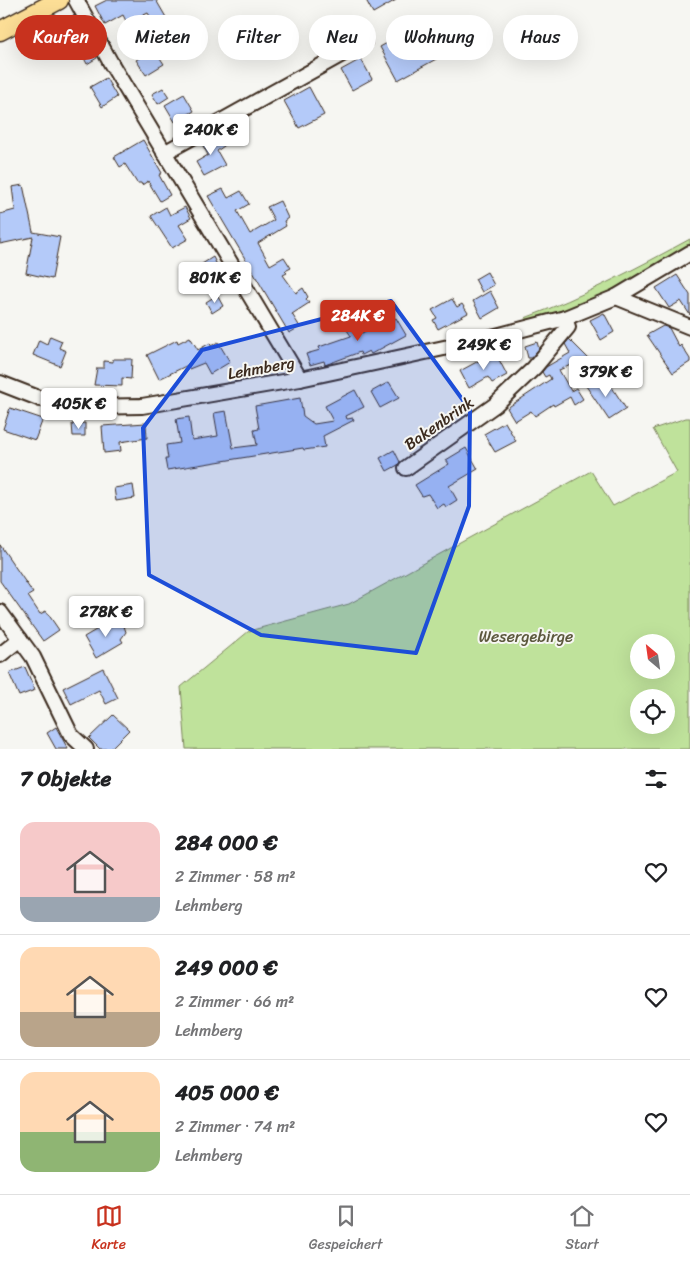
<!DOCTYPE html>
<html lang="de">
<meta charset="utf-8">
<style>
:root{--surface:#fff;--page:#f6f6f6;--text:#202124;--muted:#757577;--line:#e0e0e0;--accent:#c8321e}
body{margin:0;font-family:Sriracha,sans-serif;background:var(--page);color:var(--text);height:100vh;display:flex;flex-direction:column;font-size:19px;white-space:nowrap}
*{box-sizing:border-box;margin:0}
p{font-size:16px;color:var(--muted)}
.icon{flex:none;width:28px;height:28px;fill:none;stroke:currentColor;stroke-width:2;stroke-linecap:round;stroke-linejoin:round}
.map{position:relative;height:749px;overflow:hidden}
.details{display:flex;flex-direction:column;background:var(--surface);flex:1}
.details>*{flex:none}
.banner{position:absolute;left:15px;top:15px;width:660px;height:45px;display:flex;gap:10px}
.needle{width:32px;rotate:331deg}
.fabs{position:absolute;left:630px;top:634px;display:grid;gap:10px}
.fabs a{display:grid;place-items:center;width:45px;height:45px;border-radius:50%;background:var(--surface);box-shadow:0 5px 20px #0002;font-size:25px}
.price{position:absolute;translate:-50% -42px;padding:0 11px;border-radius:5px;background:#fff;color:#222;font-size:16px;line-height:32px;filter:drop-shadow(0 1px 2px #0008)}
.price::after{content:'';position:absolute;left:50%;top:30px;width:15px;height:11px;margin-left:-8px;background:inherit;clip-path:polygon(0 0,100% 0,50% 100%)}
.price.current{background:var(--accent);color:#fff}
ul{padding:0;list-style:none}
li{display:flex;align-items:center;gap:15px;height:125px;padding:0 20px}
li+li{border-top:1px solid var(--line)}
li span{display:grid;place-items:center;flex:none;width:140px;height:100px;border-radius:15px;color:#555}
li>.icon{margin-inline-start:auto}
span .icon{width:60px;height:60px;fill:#fffc;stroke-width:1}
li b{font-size:21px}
h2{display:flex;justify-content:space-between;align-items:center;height:60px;padding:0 20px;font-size:21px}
.tag{padding:0 18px;border-radius:22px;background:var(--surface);box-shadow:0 5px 20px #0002;font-size:18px;line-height:45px}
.tag.current{background:var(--accent);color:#fff}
.menu{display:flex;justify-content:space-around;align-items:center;height:70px;border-top:1px solid var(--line);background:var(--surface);font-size:14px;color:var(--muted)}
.menu a{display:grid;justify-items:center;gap:2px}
.menu .current{color:var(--accent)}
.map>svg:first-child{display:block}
</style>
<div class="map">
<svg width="690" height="749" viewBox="0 0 690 749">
<rect width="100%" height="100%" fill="#f6f6f2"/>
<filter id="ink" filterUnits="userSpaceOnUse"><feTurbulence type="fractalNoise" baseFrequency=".02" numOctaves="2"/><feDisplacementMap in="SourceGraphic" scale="10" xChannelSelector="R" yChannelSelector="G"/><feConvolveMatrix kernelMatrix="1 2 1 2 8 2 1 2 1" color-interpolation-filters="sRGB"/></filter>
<g filter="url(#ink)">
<!-- green -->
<g fill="#bfe29b" stroke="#7d865c" fill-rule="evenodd">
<path d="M690,239V256L531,329L525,318C582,297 637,268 690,239Z"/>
<path d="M686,418H690V749H186L181,687L249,631L349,604L591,471L613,506L677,472L653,429ZM666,642V670H639V642ZM639,698H666V725H639Z"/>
</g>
<!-- building -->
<g fill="#b4caf9" stroke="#3b2a1e">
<polygon points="107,0 156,0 167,19 156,26 148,13 127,23 123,15 105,25 95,6"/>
<polygon points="366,0 396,0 373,13"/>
<polygon points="74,15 97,58 87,64 79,48 63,56 58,46 44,54 35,37"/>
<polygon points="419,25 438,58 398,80 380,47"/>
<polygon points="154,49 164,64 146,75 136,60"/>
<polygon points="361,59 372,79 352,90 341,70"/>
<polygon points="106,78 117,97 102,107 90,87"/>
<polygon points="309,87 324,115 299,128 284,101"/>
<polygon points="163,88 169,97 158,104 152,94"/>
<polygon points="184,94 194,111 175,122 165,105"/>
<polygon points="218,135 224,146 217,151 225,165 204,176 196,162 208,155 202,144"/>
<polygon points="143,140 162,173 159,175 170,195 160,201 148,181 142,185 141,183 137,183 125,164 120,167 114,157"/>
<polygon points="23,185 33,232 60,237 52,279 26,273 33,237 0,244 0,214 15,210 12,187"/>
<polygon points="223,189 228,198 241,191 249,204 237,211 250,234 274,220 267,207 280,201 288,218 284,221 286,226 258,243 270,265 284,257 291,268 285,271 287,273 283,275 296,293 303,288 308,297 306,299 309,303 292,314 300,327 289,333 208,196"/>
<polygon points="166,207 170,215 185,207 191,218 179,225 188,239 172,248 151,216"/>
<polygon points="213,257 218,267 222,265 232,282 213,294 202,277 207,273 202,264"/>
<polygon points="487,272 494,285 482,292 475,279"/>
<polygon points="677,275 690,295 690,315 681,301 669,308 656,288"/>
<polygon points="490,291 499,308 482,318 473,301"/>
<polygon points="217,295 223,306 212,313 206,302"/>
<polygon points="452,299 457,307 462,304 468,313 438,329 433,320 437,318 432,310"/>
<polygon points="604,313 614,332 601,340 590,320"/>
<polygon points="353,318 362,333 373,327 375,331 396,318 406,335 371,354 369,351 361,355 360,352 325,365 324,361 310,365 306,354 320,350 319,347 351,336 343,324"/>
<polygon points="663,326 669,328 679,347 681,345 690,359 690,362 673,373 647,335"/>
<polygon points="50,336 62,341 59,348 66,351 60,366 33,355 39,340 47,344"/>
<polygon points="190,337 198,350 210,343 211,346 218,342 230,362 210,374 204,363 189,369 188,365 159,379 147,355 177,340 178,343"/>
<polygon points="569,339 588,358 559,370 571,391 576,388 583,399 574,405 570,397 554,406 553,404 535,416 531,411 515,421 507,408 551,379 549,375 545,377 542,372 546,367 570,353 565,344"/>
<polygon points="537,342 539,349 531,358 528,358 525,346"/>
<polygon points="495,352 507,375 492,383 488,377 469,388 460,371"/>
<polygon points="113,359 132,359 131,379 122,378 122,386 94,385 97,368 104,368 104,361 113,362"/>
<polygon points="600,377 604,383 608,381 626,409 609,420 586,386"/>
<polygon points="389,382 399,398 380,408 371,392"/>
<polygon points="355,390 364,407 346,416 347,419 353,418 354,420 323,436 325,447 304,450 303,448 167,470 165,459 168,459 166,445 180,443 176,419 189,417 192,440 218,436 214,413 226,411 233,448 257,445 254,430 259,429 255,406 300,398 303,416 314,424 333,421 325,406"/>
<polygon points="10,408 43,419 35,440 3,429"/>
<polygon points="505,422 516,441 495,452 484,434"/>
<polygon points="85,423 85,436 73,436 72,424"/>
<polygon points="146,423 147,438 120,442 121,451 104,453 102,426"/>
<polygon points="466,448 478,469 449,486 457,500 446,507 444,504 437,508 428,494 422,496 415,485 449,464 446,460"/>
<polygon points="394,450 400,462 398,465 387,471 380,458"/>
<polygon points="133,485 135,498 116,501 114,488"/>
<polygon points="0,545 33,593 28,596 40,614 46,611 59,630 43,641 0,581"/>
<polygon points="111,621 113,624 119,623 124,626 126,632 121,639 123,642 96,658 84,637"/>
<polygon points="25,667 35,690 19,696 9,673"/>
<polygon points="103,668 118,698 106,704 99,690 71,704 63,688"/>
<polygon points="113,715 129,730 110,749 100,749 89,738"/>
<polygon points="56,727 68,749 56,749 47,733"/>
</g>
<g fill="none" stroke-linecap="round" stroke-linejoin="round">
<!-- minor casing -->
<g stroke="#3b2a1e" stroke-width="18">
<g id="minor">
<polyline points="76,0 112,65 300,379"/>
<polyline points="164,153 364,42"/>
<polyline points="616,297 690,327"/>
<polyline points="0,383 41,399 83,407 142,406 300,379 481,340 565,318 616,297 690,253"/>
<polyline points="406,468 495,405 534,368 568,327 565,318"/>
<polyline points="0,612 33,657 71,735 86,749"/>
<polyline points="0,655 20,639"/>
</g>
</g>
<!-- major casing -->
<g stroke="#3b2a1e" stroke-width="21">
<polyline id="major" points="0,31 59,0"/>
</g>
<!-- minor -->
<use href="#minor" stroke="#f6f6f2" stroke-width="14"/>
<!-- major -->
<use href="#major" stroke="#fcde96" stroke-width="18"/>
</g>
</g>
<!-- marked area -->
<path fill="#1d4ed8" fill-opacity="0.2" stroke="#1d4ed8" stroke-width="4" stroke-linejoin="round" d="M391,301L470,410L469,506L416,653L261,635L149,575L143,428L202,350Z"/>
<g text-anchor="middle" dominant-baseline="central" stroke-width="4" stroke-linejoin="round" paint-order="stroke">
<!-- street labels -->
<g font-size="16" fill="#3b2a1e" stroke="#f6f6f2">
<text transform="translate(261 368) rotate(-10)">Lehmberg</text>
<text transform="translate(439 423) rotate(-35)">Bakenbrink</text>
</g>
<!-- park labels -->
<g font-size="16" fill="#5c583d" stroke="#f6f6f2">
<text x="526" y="636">Wesergebirge</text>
</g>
</g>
</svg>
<div class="fabs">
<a><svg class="needle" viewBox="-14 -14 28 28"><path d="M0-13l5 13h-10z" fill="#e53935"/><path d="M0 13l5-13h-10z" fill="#757577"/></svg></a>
<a><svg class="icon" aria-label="locate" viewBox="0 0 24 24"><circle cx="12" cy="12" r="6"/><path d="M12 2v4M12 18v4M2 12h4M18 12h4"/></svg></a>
</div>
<b class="price" style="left:211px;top:156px">240K €</b>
<b class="price" style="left:215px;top:304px">801K €</b>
<b class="price current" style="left:358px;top:342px">284K €</b>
<b class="price" style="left:484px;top:371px">249K €</b>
<b class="price" style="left:606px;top:398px">379K €</b>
<b class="price" style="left:79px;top:430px">405K €</b>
<b class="price" style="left:106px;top:638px">278K €</b>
<div class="banner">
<a class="tag current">Kaufen</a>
<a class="tag">Mieten</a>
<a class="tag">Filter</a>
<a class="tag">Neu</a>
<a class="tag">Wohnung</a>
<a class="tag">Haus</a>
</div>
</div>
<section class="details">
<h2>7 Objekte<svg class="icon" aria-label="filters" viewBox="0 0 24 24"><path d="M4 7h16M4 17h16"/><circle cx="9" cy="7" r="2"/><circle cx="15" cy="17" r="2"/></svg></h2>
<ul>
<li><span style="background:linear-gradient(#f6c9c9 75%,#9aa5b1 0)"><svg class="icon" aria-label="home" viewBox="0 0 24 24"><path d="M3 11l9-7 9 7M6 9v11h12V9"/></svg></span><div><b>284 000 €</b><p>2 Zimmer · 58 m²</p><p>Lehmberg</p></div><svg class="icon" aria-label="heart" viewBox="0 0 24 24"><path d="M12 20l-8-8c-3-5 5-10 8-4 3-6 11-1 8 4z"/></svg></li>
<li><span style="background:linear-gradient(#ffd9b3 65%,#b9a48a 0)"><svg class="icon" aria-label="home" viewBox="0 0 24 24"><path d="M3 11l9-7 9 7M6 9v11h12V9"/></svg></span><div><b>249 000 €</b><p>2 Zimmer · 66 m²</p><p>Lehmberg</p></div><svg class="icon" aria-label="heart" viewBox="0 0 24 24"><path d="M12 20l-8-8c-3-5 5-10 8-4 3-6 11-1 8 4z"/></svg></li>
<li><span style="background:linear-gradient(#ffd9b3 60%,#8fb573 0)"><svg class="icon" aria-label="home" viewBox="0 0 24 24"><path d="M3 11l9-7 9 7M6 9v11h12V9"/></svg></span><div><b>405 000 €</b><p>2 Zimmer · 74 m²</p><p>Lehmberg</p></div><svg class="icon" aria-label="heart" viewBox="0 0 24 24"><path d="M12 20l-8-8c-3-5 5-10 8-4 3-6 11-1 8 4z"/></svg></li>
</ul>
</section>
<nav class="menu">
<a class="current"><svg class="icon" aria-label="map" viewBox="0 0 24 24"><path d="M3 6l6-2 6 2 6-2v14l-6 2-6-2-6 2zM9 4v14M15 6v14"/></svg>Karte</a>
<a><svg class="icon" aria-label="saved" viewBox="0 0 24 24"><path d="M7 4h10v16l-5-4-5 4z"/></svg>Gespeichert</a>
<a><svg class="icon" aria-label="home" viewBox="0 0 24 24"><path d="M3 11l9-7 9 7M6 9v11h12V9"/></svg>Start</a>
</nav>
